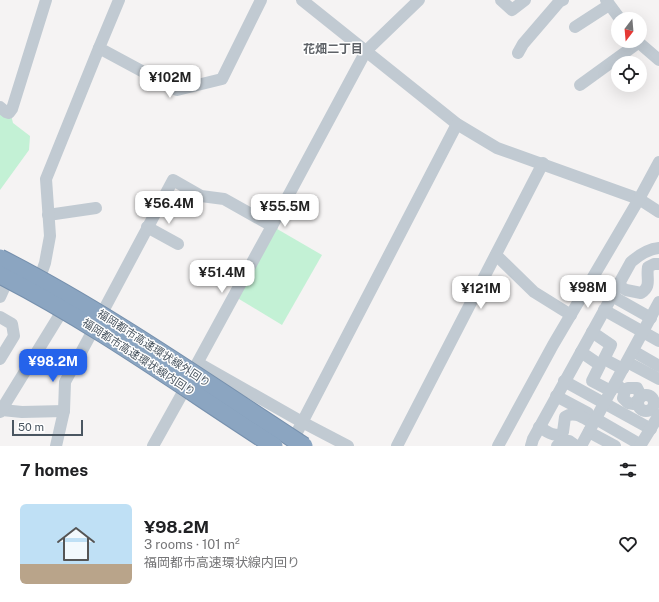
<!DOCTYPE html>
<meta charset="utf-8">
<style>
:root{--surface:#fff;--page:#f2f2f2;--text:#202124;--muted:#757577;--line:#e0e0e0;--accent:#2563eb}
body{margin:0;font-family:"Public Sans","Noto Sans JP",sans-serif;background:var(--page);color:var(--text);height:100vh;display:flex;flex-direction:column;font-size:15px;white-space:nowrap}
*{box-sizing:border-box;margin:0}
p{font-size:13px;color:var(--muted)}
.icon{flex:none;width:22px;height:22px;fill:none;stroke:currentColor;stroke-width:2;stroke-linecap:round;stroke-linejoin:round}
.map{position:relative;height:446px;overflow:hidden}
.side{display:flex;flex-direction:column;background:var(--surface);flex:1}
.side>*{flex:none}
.needle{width:26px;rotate:196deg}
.buttons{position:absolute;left:611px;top:12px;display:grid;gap:8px}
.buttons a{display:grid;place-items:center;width:36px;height:36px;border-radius:50%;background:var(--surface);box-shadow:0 4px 16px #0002;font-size:20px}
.scale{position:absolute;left:12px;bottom:10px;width:71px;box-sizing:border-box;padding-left:4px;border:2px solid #4a5661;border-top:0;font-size:11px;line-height:14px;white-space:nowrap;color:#4a5661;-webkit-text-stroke:3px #fff;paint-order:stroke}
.price{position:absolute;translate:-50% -34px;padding:0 9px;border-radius:8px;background:#fff;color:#222;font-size:13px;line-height:26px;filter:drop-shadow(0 1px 2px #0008)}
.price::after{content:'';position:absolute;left:50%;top:24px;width:12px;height:9px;margin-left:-6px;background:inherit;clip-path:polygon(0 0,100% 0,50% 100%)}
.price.on{background:var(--accent);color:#fff}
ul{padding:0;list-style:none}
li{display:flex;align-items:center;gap:12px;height:100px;padding:0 20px}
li+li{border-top:1px solid var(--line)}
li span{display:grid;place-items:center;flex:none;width:112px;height:80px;border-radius:6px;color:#555}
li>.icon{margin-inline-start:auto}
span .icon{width:48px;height:48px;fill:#fffc;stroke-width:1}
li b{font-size:17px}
h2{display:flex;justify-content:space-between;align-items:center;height:48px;padding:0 20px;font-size:17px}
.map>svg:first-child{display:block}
</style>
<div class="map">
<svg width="659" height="446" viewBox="0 0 659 446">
<rect width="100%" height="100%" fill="#f5f3f3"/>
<!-- green -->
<g fill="#c3f1d5">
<polygon points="0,106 11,115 13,123 30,136 29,150 0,190"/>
<polygon points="272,226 322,255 282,325 234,296"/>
</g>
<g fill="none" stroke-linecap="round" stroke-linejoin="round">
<!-- minor -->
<g stroke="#c1cad2" stroke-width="12">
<polyline points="119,0 99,48 177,90 222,79 261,0"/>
<polyline points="302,0 457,124 497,148 639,199 659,212"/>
<polyline points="501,0 512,10 525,0"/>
<polyline points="606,0 620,19"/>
<polyline points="575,27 609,5"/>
<polyline points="637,41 659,60"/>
<polyline points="518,53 523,44 559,2 563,0"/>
<polyline points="580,85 638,43"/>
<polyline points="0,107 6,112 9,113 12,109 46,0"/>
<polyline points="48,215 96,208"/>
<polyline points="147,227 178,244"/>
<polyline points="496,255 534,292 571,315"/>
<polyline points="39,280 45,263 50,236 46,179 99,48"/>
<path d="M618,285L626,290L641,293C652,286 646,279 648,267L654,264H659"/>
<polyline points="612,296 651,318"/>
<polyline points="0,297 5,286"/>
<polyline points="604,310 659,341"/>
<polyline points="101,315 173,180 201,196 224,199 272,226 366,51 419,0"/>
<polyline points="0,317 12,324 14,336 0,359"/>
<polyline points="592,332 611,345 604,359 623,369"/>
<polyline points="633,351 659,366"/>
<polyline points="581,352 600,365 592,381 611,391"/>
<polyline points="627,362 659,379"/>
<polyline points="198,363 302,422 348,446"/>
<polyline points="194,369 272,226"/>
<polyline points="564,381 651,429"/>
<polyline points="615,384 625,391 628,388 637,388 640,394 639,399 634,404 628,403 623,398 625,391"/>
<circle cx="646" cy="403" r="8"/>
<polyline points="556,396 588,413"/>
<polyline points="2,410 22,412 64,411"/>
<polyline points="0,412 67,303"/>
<polyline points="596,419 641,445"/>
<path d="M539,427C547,431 555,439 563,432L565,417C574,410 585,419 593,423"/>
<polyline points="589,432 615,446"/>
<polyline points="293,440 457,124"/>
<polyline points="56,446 64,411 65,382 91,334"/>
<polyline points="153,446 182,394"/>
<polyline points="397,446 543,163"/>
<polyline points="498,446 553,345 639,199 659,162"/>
<path d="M531,446L533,439L631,262C639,255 648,249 659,248"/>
<polyline points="557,446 562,441 569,441 576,446"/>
<polyline points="581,446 659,302"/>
<polyline points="640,446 659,415"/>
</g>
<!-- highway-bridge casing -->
<g stroke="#7690ad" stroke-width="19" stroke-linecap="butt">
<g id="highway-bridge">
<path d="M0,258C106,312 204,381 304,446"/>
<path d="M0,275C96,324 184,388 274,446"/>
</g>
</g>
<!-- highway-bridge -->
<use href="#highway-bridge" stroke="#8ba5c1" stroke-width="17"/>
</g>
<g text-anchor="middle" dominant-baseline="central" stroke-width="3" stroke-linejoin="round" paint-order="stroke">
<!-- street labels -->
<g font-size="11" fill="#4a5661" stroke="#fff">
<text transform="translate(154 348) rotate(33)">福岡都市高速環状線外回り</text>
<text transform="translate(139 357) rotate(33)">福岡都市高速環状線内回り</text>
</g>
<!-- neighbourhood labels -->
<g font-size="12" font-weight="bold" fill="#5f6368" stroke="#fff">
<text x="333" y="49">花畑二丁目</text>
</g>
</g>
</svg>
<div class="buttons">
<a><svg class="needle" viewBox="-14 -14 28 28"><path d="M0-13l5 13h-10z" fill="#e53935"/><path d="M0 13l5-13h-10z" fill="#757577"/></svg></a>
<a><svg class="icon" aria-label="locate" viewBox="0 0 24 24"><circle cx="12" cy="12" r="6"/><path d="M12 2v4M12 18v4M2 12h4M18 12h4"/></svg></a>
</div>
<div class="scale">50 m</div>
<b class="price" style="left:170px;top:99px">¥102M</b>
<b class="price" style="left:169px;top:225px">¥56.4M</b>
<b class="price" style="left:285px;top:228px">¥55.5M</b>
<b class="price" style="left:222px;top:294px">¥51.4M</b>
<b class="price" style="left:588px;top:309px">¥98M</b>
<b class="price" style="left:481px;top:310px">¥121M</b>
<b class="price on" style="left:53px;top:383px">¥98.2M</b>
</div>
<section class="side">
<h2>7 homes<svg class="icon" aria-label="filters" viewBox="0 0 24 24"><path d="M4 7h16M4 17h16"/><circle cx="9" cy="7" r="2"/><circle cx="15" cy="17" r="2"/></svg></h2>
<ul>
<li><span style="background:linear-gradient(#bfe0f5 75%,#b9a48a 0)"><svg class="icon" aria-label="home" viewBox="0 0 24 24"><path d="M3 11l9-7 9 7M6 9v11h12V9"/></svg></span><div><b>¥98.2M</b><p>3 rooms · 101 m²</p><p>福岡都市高速環状線内回り</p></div><svg class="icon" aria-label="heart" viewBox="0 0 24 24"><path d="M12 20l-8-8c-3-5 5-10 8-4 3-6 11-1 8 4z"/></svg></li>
</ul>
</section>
